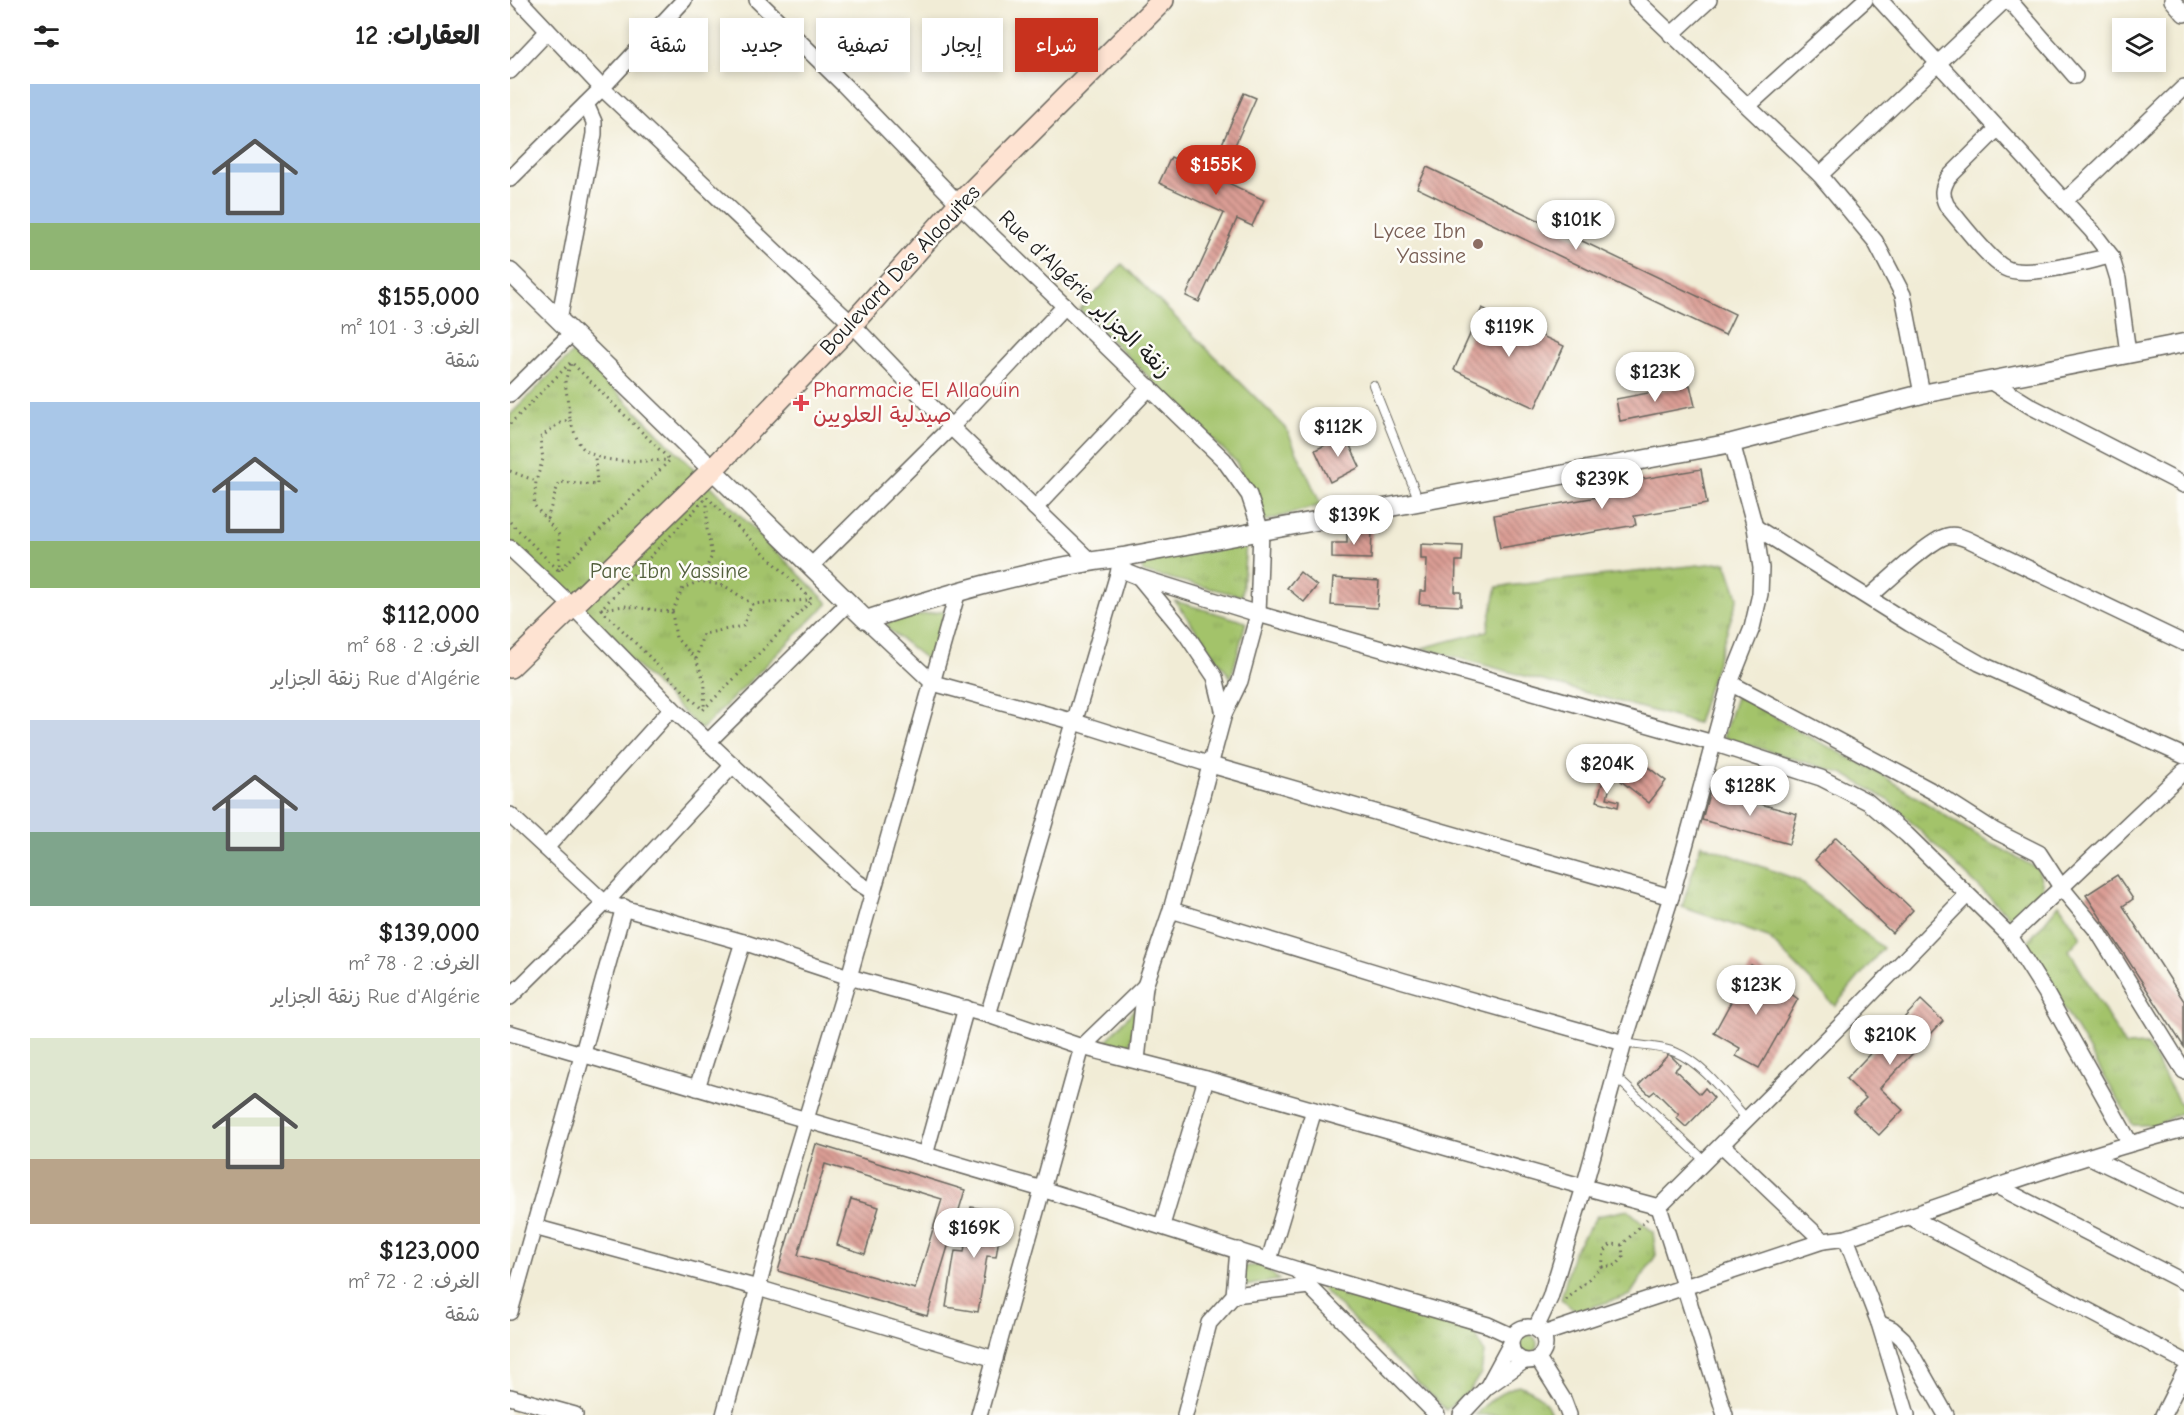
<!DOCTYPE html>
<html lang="ar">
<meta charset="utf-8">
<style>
:root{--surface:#fff;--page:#f6f6f6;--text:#222;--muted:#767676;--accent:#c8321e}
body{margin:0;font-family:"Comic Neue","Playpen Sans Arabic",sans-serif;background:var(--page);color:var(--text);direction:rtl;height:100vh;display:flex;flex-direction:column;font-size:22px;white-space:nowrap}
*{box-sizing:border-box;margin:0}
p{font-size:20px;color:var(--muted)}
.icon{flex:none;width:33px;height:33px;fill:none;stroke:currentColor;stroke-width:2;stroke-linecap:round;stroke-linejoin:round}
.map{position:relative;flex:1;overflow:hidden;direction:ltr}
.details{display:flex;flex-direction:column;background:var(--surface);width:510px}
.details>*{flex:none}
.guide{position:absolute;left:18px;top:18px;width:570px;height:54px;direction:rtl;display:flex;gap:12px}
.fabs{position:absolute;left:1602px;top:18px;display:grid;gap:12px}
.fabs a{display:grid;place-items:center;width:54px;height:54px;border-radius:0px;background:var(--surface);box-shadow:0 3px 9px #0003;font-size:30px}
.price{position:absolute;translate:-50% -51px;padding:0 14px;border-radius:21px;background:#fff;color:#222;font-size:20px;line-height:39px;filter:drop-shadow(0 2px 3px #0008)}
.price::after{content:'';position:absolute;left:50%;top:36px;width:18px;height:14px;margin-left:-9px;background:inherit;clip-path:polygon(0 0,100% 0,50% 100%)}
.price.active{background:var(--accent);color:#fff}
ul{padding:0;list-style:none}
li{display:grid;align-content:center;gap:12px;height:318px;padding:0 30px}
li span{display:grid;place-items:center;height:186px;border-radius:0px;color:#555}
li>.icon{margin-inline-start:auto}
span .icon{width:108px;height:108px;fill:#fffc;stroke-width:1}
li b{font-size:26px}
h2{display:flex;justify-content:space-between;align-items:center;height:72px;padding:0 30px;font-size:26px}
.chip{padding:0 21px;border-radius:0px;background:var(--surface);box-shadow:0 3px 9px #0003;font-size:21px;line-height:54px}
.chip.active{background:var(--accent);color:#fff}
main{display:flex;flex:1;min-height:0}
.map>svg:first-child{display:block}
</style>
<main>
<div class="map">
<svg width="1674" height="1415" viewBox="0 0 1674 1415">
<defs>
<pattern id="park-tufts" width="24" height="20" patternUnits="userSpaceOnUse" patternTransform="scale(1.5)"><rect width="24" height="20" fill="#a3c36b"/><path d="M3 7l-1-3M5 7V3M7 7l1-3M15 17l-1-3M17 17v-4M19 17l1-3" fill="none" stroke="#8ca75c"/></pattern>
<pattern id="building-back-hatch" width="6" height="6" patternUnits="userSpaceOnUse" patternTransform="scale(1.5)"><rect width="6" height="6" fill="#da9d94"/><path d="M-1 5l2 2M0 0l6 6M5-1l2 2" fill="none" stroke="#b07f78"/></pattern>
</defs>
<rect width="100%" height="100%" fill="#fdfcf7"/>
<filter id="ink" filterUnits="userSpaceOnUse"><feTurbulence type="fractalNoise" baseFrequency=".0167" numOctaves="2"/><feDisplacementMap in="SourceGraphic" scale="12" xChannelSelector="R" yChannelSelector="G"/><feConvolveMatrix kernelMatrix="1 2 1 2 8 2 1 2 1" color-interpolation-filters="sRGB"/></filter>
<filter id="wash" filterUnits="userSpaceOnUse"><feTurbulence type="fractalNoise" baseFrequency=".008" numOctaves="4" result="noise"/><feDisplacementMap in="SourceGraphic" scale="24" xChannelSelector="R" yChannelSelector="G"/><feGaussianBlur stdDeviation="1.35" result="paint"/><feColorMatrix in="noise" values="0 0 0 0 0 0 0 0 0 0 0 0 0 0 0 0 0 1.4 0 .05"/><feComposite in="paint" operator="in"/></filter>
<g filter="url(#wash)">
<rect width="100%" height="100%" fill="#f1ecd6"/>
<!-- green -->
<g fill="#a3c36b" stroke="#607044" stroke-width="1.5">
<polygon points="612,264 776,428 811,505 755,521 726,462 570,310"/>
<polygon points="435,611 421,663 377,628 379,620"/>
<polygon points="628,1005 619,1048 596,1041"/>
<polygon points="752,1265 769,1280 729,1287 731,1267"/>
<circle cx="1018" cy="1344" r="9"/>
</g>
<!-- park -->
<g fill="url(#park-tufts)" stroke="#607044" stroke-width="1.5">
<polygon points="65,350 318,603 191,730 0,540 0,415"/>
<polygon points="736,544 732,596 633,572 631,563"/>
<polygon points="1216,562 1228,597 1187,723 912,648 977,631 987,587"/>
<polygon points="665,601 736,622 721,678"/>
<polygon points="1227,694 1288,731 1366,771 1456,829 1528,869 1534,890 1503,920 1378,800 1334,774 1213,737"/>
<polygon points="1191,844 1288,880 1373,948 1325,1006 1258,937 1172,907"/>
<polygon points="1549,904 1571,937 1559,950 1615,1046 1637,1045 1674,1111 1647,1125 1623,1125 1516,944"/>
<polygon points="1118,1210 1143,1232 1146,1255 1120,1295 1066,1312 1051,1299 1063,1252 1087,1216"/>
<polygon points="816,1284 949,1325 966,1335 974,1352 971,1373 960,1390 936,1410 812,1289"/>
<path d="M1008,1385C1024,1390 1037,1399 1041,1415H965C978,1400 991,1392 1008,1385Z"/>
</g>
<g id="blocks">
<!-- building -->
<g fill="url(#building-back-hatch)" fill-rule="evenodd">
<polygon points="734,93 746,98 710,179 754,200 742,226 727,219 689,302 676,296 714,213 649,183 661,157 699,174"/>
<polygon points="917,167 1225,314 1215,335 907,188"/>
<polygon points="972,308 1054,346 1025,408 944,370"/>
<polygon points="1180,385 1185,406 1110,421 1106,399"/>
<polygon points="835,435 850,467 820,482 805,450"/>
<polygon points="1191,469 1197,504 1124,516 1126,525 990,548 984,515 1105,494 1103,484"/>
<polygon points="837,531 862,531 861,559 822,558 822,543 837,543"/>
<polygon points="911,544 953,546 952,561 946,561 945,592 951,592 951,606 909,604 910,591 916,591 917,559 911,559"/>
<polygon points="790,572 807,586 794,602 777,588"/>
<polygon points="823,578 869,581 867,608 821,605"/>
<polygon points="1117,751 1156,781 1139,803 1111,781 1121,769 1110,761"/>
<polygon points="1093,781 1101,783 1097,798 1109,801 1108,807 1087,801"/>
<polygon points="1200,790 1287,814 1279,844 1192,820"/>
<polygon points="1326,837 1403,910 1382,933 1305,860"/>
<polygon points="1607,875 1623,899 1613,906 1674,1001 1674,1047 1576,895"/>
<polygon points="1241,965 1264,977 1269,985 1288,999 1249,1068 1226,1056 1230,1048 1204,1033"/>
<polygon points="1411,1000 1433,1021 1370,1088 1393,1110 1369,1135 1343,1111 1356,1098 1336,1079"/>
<polygon points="1159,1054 1170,1065 1165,1070 1190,1094 1195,1088 1204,1098 1176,1127 1166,1118 1169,1115 1145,1091 1140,1095 1129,1085"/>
<path d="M306,1144L455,1190L417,1316L268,1271ZM315,1164L432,1199L405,1289L288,1255Z"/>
<polygon points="341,1199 369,1207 355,1254 327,1245"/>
<polygon points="461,1207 493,1212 486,1257 477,1256 468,1312 436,1307 445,1251 454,1252"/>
</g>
</g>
</g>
<g filter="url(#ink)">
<use href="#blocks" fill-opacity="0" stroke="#67655d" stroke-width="1.5"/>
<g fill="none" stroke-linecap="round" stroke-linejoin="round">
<!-- service casing -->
<g stroke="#67655d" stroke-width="10">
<g id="service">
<polyline points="863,385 909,501"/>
<path d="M1114,1043C1130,1046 1150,1046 1165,1052C1194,1064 1216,1096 1237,1119"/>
<polyline points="1105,1076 1195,1161"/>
</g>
</g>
<!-- minor casing -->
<g stroke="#67655d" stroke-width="18">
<g id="minor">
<polyline points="9,0 92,88 342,324 441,427 580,561"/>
<polyline points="247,0 333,84 449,204 714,460 739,495 751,531 748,614 730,681 714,714 661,910 635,986 627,1060"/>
<polyline points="1126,0 1310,175 1365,241 1393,295 1412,394"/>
<polyline points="1370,0 1582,231 1601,256 1608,279 1618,353"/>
<polyline points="1499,0 1565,76"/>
<polyline points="1662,0 1674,14"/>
<polyline points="1161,35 1199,0"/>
<polyline points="0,71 38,31"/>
<polyline points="1238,106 1355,0"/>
<path d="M1487,129L1438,178C1432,189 1431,194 1437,206C1451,222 1478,259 1495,268C1516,279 1577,261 1601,256"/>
<polyline points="1310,175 1495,0"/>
<polyline points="0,179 92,88 174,0"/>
<polyline points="1555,201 1674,87"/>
<polyline points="49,320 84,134 84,122 76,104"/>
<polyline points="1480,381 1522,407 1674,485"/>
<polyline points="0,394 62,333"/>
<polyline points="525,508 640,387"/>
<polyline points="1245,527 1400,624 1469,663 1674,756"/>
<polyline points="0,548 63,607 162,708 347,882 363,892"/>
<polyline points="301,566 441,427 555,306"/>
<polyline points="609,569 629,577 748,614 1203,743 1311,778 1358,802 1397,835 1500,936 1536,993 1620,1143"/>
<polyline points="629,577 676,634 705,677 714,714"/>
<path d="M1359,597C1376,583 1418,541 1437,536C1445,534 1452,537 1459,540L1674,643"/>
<polyline points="356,620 423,683 565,722 701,765 1161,897"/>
<polyline points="1220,683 1424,792 1485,831 1529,853 1551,887 1588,932 1674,1071"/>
<polyline points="199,741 338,603"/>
<polyline points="0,815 95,903 233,942 339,977 478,1015 572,1047 696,1079 1074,1187 1149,1207"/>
<polyline points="36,848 162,708"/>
<polyline points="661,910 894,981 1114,1043"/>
<polyline points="1500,936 1674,771"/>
<polyline points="0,997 95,903 223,765"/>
<polyline points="478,1015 612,560"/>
<polyline points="0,1033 532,1189 788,1270 978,1325 1002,1336"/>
<polyline points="187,1088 233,942"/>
<polyline points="1212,1145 1313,1241"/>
<polyline points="415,1155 456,1008"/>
<polyline points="1580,1157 1674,1202"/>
<polyline points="1487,1186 1674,1282"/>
<polyline points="1400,1217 1674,1361"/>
<polyline points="652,1225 696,1079"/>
<polyline points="24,1227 248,1288 485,1359"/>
<polyline points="1336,1238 1369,1323 1397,1415"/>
<polyline points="759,1260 804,1110"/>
<polyline points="788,1270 799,1286 927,1415"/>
<polyline points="724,1295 799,1286"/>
<polyline points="0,1312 114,907"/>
<polyline points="1369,1323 1382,1329 1393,1339 1436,1415"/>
<circle cx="1018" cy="1344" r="17"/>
<polyline points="1026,1328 1040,1298 1074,1187 1114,1043 1161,897 1220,683 1242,628 1250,594 1251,568 1245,527 1222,443"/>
<path d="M1033,1334L1313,1241L1336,1238C1448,1200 1560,1159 1674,1129"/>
<polyline points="1028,1359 1053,1399 1059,1415"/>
<polyline points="979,1384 1000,1345"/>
<polyline points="0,1397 65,1415"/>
<polyline points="214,1415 270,1205 339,977 448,591"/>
<polyline points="469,1415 572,1047 635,986"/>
<polyline points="675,1415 699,1323 724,1295 728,1250"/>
<polyline points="951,1415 977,1387 1014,1361"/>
<polyline points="1215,1415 1149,1207 1341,1015 1457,895"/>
<polyline points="1653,1415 1674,1373"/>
</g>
</g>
<!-- tertiary casing -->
<g stroke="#67655d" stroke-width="21">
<path id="tertiary" d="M0,272L356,620C440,593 525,568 613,557L1222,443L1412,394L1674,343"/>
</g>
<!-- secondary casing -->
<g stroke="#67655d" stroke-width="24">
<polyline id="secondary" points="0,667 202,470 342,324 449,204 653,0"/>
</g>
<!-- path -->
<g stroke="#67655d" stroke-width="3" stroke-dasharray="1.5 4.5" stroke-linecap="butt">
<path d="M60,420C63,428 66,439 71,446C87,466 135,461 158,460"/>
<polyline points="0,424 61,362 160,460 49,571"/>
<polyline points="0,471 26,481"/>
<polygon points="197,497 302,600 193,710 91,609"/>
<polyline points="37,519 49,482 87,485 85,457"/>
<polyline points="0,522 49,571"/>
<polyline points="49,571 49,535 24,505 26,481 33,459 30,438 48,424 60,419 55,381 61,363"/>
<polyline points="190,581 202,556 197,529 197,502"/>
<polyline points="91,609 114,606 162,612 173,588 190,581 215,586 242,604 300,600"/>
<polyline points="162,612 166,638 186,659 195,683 194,708"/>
<polyline points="186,659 193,634 233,626 242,604"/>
<polyline points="1092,1267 1107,1265 1113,1257 1112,1245 1137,1219"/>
<polyline points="1056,1300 1092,1267 1094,1252 1101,1244 1112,1245"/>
</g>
<!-- service -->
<use href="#service" stroke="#fff" stroke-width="8"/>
<!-- minor -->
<use href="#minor" stroke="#fff" stroke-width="15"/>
<!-- tertiary -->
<use href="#tertiary" stroke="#fff" stroke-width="18"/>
<!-- secondary -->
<use href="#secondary" stroke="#fee3d2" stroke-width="21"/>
</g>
</g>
<!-- markers -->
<circle fill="#8d6e63" stroke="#fdfcf7" stroke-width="2" cx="968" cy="244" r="6"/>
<path fill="#e0444e" stroke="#fdfcf7" stroke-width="2" d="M288 394h6v6h6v6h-6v6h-6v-6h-6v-6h6z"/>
<g text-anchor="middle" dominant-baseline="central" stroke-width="5" stroke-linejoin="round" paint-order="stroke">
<!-- education labels -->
<g font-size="22" fill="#785e54" stroke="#fdfcf7" text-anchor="end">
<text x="956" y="231">Lycee Ibn<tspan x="956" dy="25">Yassine</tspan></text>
</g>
<!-- street labels -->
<g font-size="22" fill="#1c1c1c" stroke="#fdfcf7">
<text transform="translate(390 270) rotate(-47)">Boulevard Des Alaouites</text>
<text transform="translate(575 294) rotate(44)">Rue d'Algérie زنقة الجزاير</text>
</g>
<!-- health labels -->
<g font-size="22" fill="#be3a42" stroke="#fdfcf7" text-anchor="start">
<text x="303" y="390">Pharmacie El Allaouin<tspan x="303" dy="25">صيدلية العلويين</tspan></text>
</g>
<!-- park labels -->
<g font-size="22" fill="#525f3c" stroke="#fdfcf7">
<text x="159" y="571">Parc Ibn Yassine</text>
</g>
</g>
</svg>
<div class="fabs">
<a><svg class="icon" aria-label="layers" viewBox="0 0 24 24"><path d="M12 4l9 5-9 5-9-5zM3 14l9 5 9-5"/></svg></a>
</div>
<b class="price active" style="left:706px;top:196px">$155K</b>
<b class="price" style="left:1066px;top:251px">$101K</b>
<b class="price" style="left:999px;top:358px">$119K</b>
<b class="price" style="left:1145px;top:403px">$123K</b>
<b class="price" style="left:828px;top:458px">$112K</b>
<b class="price" style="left:1092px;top:510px">$239K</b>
<b class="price" style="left:844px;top:546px">$139K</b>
<b class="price" style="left:1097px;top:795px">$204K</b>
<b class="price" style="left:1240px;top:817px">$128K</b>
<b class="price" style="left:1246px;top:1016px">$123K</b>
<b class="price" style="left:1380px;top:1066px">$210K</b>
<b class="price" style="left:464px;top:1259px">$169K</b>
<div class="guide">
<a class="chip active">شراء</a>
<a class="chip">إيجار</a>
<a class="chip">تصفية</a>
<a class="chip">جديد</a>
<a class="chip">شقة</a>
</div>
</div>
<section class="details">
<h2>العقارات: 12<svg class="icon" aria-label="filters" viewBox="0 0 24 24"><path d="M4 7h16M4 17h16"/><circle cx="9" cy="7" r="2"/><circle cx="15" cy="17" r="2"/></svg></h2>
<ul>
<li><span style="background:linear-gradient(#a9c7e8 75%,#8fb573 0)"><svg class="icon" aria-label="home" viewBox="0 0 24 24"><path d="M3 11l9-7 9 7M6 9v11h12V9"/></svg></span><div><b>$155,000</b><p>الغرف: 3 · 101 m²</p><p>شقة</p></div></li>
<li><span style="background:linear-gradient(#a9c7e8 75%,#8fb573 0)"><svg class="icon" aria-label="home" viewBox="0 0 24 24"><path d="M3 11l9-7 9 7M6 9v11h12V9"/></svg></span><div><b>$112,000</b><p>الغرف: 2 · 68 m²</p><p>Rue d'Algérie زنقة الجزاير</p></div></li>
<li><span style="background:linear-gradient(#c9d6e8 60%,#7fa58c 0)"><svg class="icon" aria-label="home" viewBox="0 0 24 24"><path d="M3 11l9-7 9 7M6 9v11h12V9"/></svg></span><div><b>$139,000</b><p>الغرف: 2 · 78 m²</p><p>Rue d'Algérie زنقة الجزاير</p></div></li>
<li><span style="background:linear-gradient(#dfe7d0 65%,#b9a48a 0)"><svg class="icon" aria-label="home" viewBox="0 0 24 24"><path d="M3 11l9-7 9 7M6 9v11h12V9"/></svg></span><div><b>$123,000</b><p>الغرف: 2 · 72 m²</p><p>شقة</p></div></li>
</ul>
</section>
</main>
